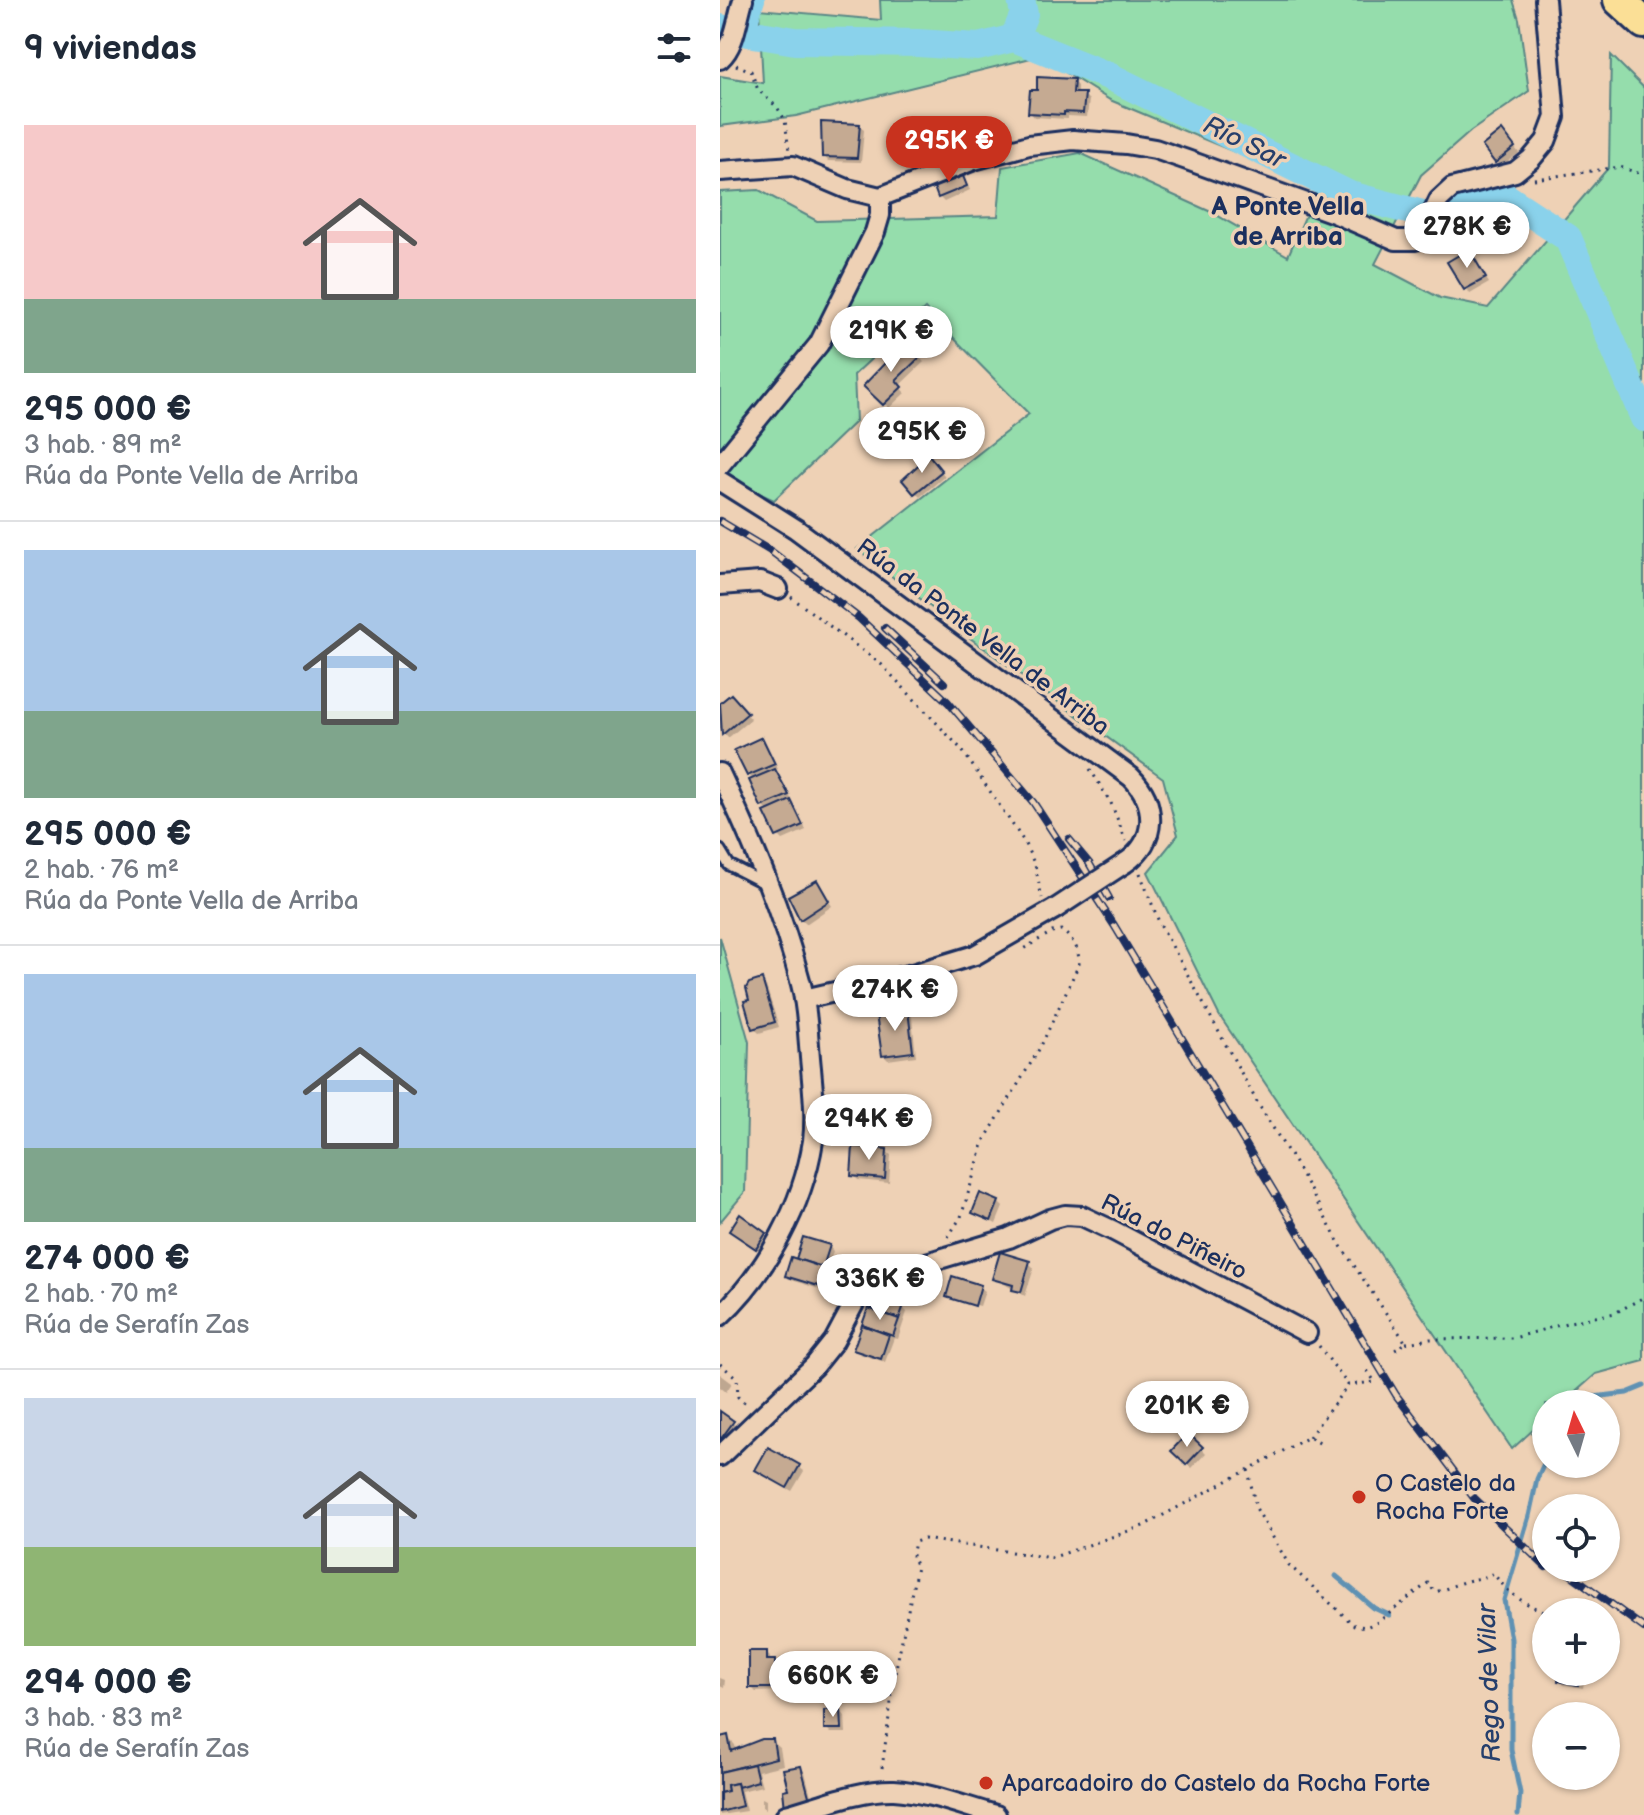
<!DOCTYPE html>
<html lang="es">
<meta charset="utf-8">
<style>
:root{--surface:#fff;--page:#f2f2f3;--text:#1f2937;--muted:#747a83;--line:#e0e1e3;--accent:#c8321e}
body{margin:0;font-family:"Balsamiq Sans",sans-serif;background:var(--page);color:var(--text);height:100vh;display:flex;flex-direction:column;font-size:30px;white-space:nowrap}
*{box-sizing:border-box;margin:0}
p{font-size:26px;color:var(--muted)}
.icon{flex:none;width:44px;height:44px;fill:none;stroke:currentColor;stroke-width:2;stroke-linecap:round;stroke-linejoin:round}
.map{position:relative;flex:1;overflow:hidden}
.side{display:flex;flex-direction:column;background:var(--surface);width:720px}
.side>*{flex:none}
.needle{width:52px;rotate:355deg}
.tools{position:absolute;left:812px;top:1390px;display:grid;gap:16px}
.tools a{display:grid;place-items:center;width:88px;height:88px;border-radius:50%;background:var(--surface);box-shadow:0 2px 6px #0004;font-size:40px}
.price{position:absolute;translate:-50% -68px;padding:0 18px;border-radius:28px;background:#fff;color:#222;font-size:26px;line-height:52px;filter:drop-shadow(0 2px 4px #0008)}
.price::after{content:'';position:absolute;left:50%;top:48px;width:24px;height:18px;margin-left:-12px;background:inherit;clip-path:polygon(0 0,100% 0,50% 100%)}
.price.current{background:var(--accent);color:#fff}
ul{padding:0;list-style:none}
li{display:grid;align-content:center;gap:16px;height:424px;padding:0 24px}
li+li{border-top:2px solid var(--line)}
li span{display:grid;place-items:center;height:248px;border-radius:0px;color:#555}
li>.icon{margin-inline-start:auto}
span .icon{width:144px;height:144px;fill:#fffc;stroke-width:1}
li b{font-size:34px}
h2{display:flex;justify-content:space-between;align-items:center;height:96px;padding:0 24px;font-size:34px}
main{display:flex;flex:1;min-height:0}
.map>svg:first-child{display:block}
</style>
<main>
<section class="side">
<h2>9 viviendas<svg class="icon" aria-label="filters" viewBox="0 0 24 24"><path d="M4 7h16M4 17h16"/><circle cx="9" cy="7" r="2"/><circle cx="15" cy="17" r="2"/></svg></h2>
<ul>
<li><span style="background:linear-gradient(#f6c9c9 70%,#7fa58c 0)"><svg class="icon" aria-label="home" viewBox="0 0 24 24"><path d="M3 11l9-7 9 7M6 9v11h12V9"/></svg></span><div><b>295 000 €</b><p>3 hab. · 89 m²</p><p>Rúa da Ponte Vella de Arriba</p></div></li>
<li><span style="background:linear-gradient(#a9c7e8 65%,#7fa58c 0)"><svg class="icon" aria-label="home" viewBox="0 0 24 24"><path d="M3 11l9-7 9 7M6 9v11h12V9"/></svg></span><div><b>295 000 €</b><p>2 hab. · 76 m²</p><p>Rúa da Ponte Vella de Arriba</p></div></li>
<li><span style="background:linear-gradient(#a9c7e8 70%,#7fa58c 0)"><svg class="icon" aria-label="home" viewBox="0 0 24 24"><path d="M3 11l9-7 9 7M6 9v11h12V9"/></svg></span><div><b>274 000 €</b><p>2 hab. · 70 m²</p><p>Rúa de Serafín Zas</p></div></li>
<li><span style="background:linear-gradient(#c9d6e8 60%,#8fb573 0)"><svg class="icon" aria-label="home" viewBox="0 0 24 24"><path d="M3 11l9-7 9 7M6 9v11h12V9"/></svg></span><div><b>294 000 €</b><p>3 hab. · 83 m²</p><p>Rúa de Serafín Zas</p></div></li>
</ul>
</section>
<div class="map">
<svg width="924" height="1815" viewBox="0 0 924 1815">
<rect width="100%" height="100%" fill="#eed1b5"/>
<filter id="ink" filterUnits="userSpaceOnUse"><feTurbulence type="fractalNoise" baseFrequency=".0125" numOctaves="2"/><feDisplacementMap in="SourceGraphic" scale="16" xChannelSelector="R" yChannelSelector="G"/><feConvolveMatrix kernelMatrix="1 2 1 2 8 2 1 2 1" color-interpolation-filters="sRGB"/></filter>
<g filter="url(#ink)">
<!-- green -->
<g fill="#95ddac" stroke="#588685" stroke-width="2">
<polygon points="160,0 793,0 799,19 809,91 751,131 701,175 655,264 720,298 768,308 889,167 891,55 924,88 924,1361 876,1374 842,1404 826,1404 826,1418 792,1449 499,1015 428,872 458,835 443,778 250,638 137,549 309,414 205,309 134,375 136,421 54,500 0,475 0,192 39,190 97,221 278,216 282,167 360,153 491,212 568,256 598,187 390,100 319,56 76,116 0,126 0,76 43,83 39,9 161,20"/>
<polygon points="0,937 29,1042 25,1192 0,1222"/>
</g>
<!-- shadow -->
<g fill="#0003">
<polygon points="353,81 357,86 357,95 364,95 369,100 367,117 348,116 348,119 314,117 310,112"/>
<polygon points="139,126 144,130 141,162 108,161 104,156"/>
<polygon points="786,137 799,153 781,166 776,162"/>
<polygon points="241,173 250,190 224,202 219,197"/>
<polygon points="749,251 769,283 750,294 730,262"/>
<polygon points="199,357 204,362 179,386 185,393 169,408 146,386"/>
<polygon points="209,458 225,476 200,497 184,481"/>
<polygon points="11,696 31,719 8,738 0,729 0,706"/>
<polygon points="42,740 58,769 54,770 72,800 69,801 75,807 86,830 63,840 58,835 49,812 43,806 34,780 29,775"/>
<polygon points="97,883 112,906 86,924 81,919"/>
<polygon points="42,982 46,986 59,1027 39,1033 34,1028 31,1001"/>
<polygon points="187,1012 192,1017 196,1056 168,1060 163,1055"/>
<polygon points="179,1100 183,1105 185,1123 152,1128 147,1123"/>
<polygon points="166,1151 171,1155 169,1183 138,1180 133,1175"/>
<polygon points="278,1202 283,1207 276,1224 254,1212"/>
<polygon points="16,1235 45,1235 49,1239 41,1252"/>
<polygon points="109,1246 113,1251 107,1272 110,1275 105,1291 72,1280 67,1275 77,1261"/>
<polygon points="309,1263 314,1268 305,1296 274,1278"/>
<polygon points="260,1287 265,1291 260,1306 228,1297"/>
<polygon points="158,1299 182,1307 187,1312 178,1339 174,1338 165,1362 140,1354 136,1349 149,1310 153,1312"/>
<polygon points="0,1374 12,1383 6,1392 0,1387"/>
<polygon points="0,1413 17,1427 0,1445"/>
<polygon points="469,1436 486,1453 472,1468 454,1451"/>
<polygon points="79,1467 84,1471 72,1491 37,1470"/>
<polygon points="46,1653 50,1657 50,1662 59,1667 59,1691 36,1692 31,1687"/>
<polygon points="846,1672 866,1672 863,1688 844,1685 840,1680"/>
<polygon points="0,1678 5,1680 4,1688 0,1686"/>
<polygon points="121,1711 125,1716 126,1733 111,1733 106,1728"/>
<polygon points="7,1737 15,1745 16,1751 52,1741 60,1748 63,1765 38,1771 42,1786 21,1791 26,1811 0,1815 0,1739"/>
<polygon points="80,1768 85,1772 94,1808 70,1791"/>
<polygon points="42,1798 46,1800 46,1809 42,1807"/>
</g>
<g fill="none" stroke-linecap="round" stroke-linejoin="round">
<!-- stream -->
<g stroke="#5e91b3" stroke-width="5">
<polyline points="859,1404 865,1398 907,1393 924,1386"/>
<polyline points="616,1576 654,1608 669,1615"/>
<polyline points="798,1815 800,1793 791,1750 791,1639 784,1600 809,1516 817,1479 826,1459"/>
</g>
<!-- canal -->
<polyline stroke="#8ad2eb" stroke-width="16" points="26,33 37,0"/>
<!-- river -->
<g stroke="#8ad2eb" stroke-width="28">
<polyline points="0,28 75,41 198,43 258,47 294,38 391,77 630,195 703,214 717,214 786,197 848,238 924,418"/>
<polyline points="294,38 304,14 301,0"/>
</g>
</g>
<!-- building -->
<g fill="#c5aa92" stroke="#1b2f5e" stroke-width="2">
<polygon points="317,77 354,79 353,93 365,93 363,113 344,112 344,115 308,113 310,90 317,90"/>
<polygon points="101,122 140,124 137,158 102,157"/>
<polygon points="782,130 795,147 775,163 762,146"/>
<polygon points="241,171 247,186 218,198 212,182"/>
<polygon points="749,249 766,278 744,290 727,262"/>
<polygon points="184,343 201,356 176,380 182,387 163,405 143,386"/>
<polygon points="209,455 222,471 194,494 182,480"/>
<polygon points="11,694 28,713 2,735 0,703"/>
<polygon points="42,737 55,764 27,776 14,750"/>
<polygon points="55,769 69,795 41,807 29,780"/>
<polygon points="71,800 83,825 56,837 44,812"/>
<polygon points="97,880 109,901 80,920 68,896"/>
<polygon points="42,979 55,1022 32,1029 24,1001 29,1000 26,988 29,983"/>
<polygon points="188,1010 193,1052 162,1056 156,1014"/>
<polygon points="179,1098 181,1119 145,1124 142,1102"/>
<polygon points="133,1146 167,1149 165,1179 131,1176"/>
<polygon points="260,1193 279,1201 271,1221 252,1213"/>
<polygon points="20,1214 46,1233 36,1249 9,1231"/>
<polygon points="83,1237 110,1245 103,1267 76,1259"/>
<polygon points="280,1252 310,1261 301,1292 292,1290 293,1285 272,1279"/>
<polygon points="71,1257 107,1269 101,1287 65,1276"/>
<polygon points="232,1276 261,1285 255,1306 226,1297"/>
<polygon points="156,1296 184,1305 179,1319 152,1309"/>
<polygon points="148,1308 179,1319 173,1336 142,1325"/>
<polygon points="142,1325 169,1335 161,1359 133,1350"/>
<polygon points="0,1411 14,1421 0,1440"/>
<polygon points="468,1433 483,1447 466,1465 451,1451"/>
<polygon points="48,1447 80,1465 67,1488 35,1470"/>
<polygon points="29,1651 47,1651 47,1660 55,1660 55,1688 29,1688"/>
<polygon points="839,1672 861,1672 858,1685 838,1681"/>
<polygon points="121,1709 122,1729 104,1729 104,1710"/>
<polygon points="8,1735 11,1751 42,1739 53,1739 56,1758 0,1772 0,1737"/>
<polygon points="34,1764 38,1781 18,1787 17,1783 7,1785 8,1791 0,1793 0,1772"/>
<polygon points="81,1766 91,1804 65,1809 63,1790 68,1789 63,1769"/>
<polygon points="17,1783 22,1806 0,1812 0,1793 8,1791 7,1785"/>
</g>
<g fill="none" stroke-linecap="round" stroke-linejoin="round">
<!-- service casing -->
<g stroke="#1b2f5e" stroke-width="15">
<polyline id="service" points="0,850 9,865 48,885"/>
</g>
<!-- minor casing -->
<g stroke="#1b2f5e" stroke-width="24">
<g id="minor">
<path d="M0,59C15,46 17,19 23,0"/>
<polyline points="0,171 73,166 127,189 160,197 254,160 309,145 353,140 406,144 435,149 467,160 614,213 676,240 696,240 703,234 719,200 732,188 795,172 811,159 826,141 835,117 825,0"/>
<polyline points="0,465 99,344 155,232 160,215 160,197"/>
<path d="M0,481L76,529L411,777C437,803 438,841 405,863"/>
<polyline points="0,585 40,582 58,589"/>
<path d="M0,773C32,841 62,911 81,984C88,1010 88,1041 91,1068C93,1092 96,1117 93,1141C83,1205 47,1272 0,1316"/>
<polyline points="84,999 189,975 255,955 335,909"/>
<polyline points="0,1456 94,1366 114,1341 138,1296 160,1277 289,1238 330,1219 345,1215 362,1216 394,1231 587,1333"/>
<path d="M66,1815C100,1806 139,1789 174,1790C208,1792 243,1806 276,1815"/>
</g>
</g>
<!-- primary casing -->
<g stroke="#1b2f5e" stroke-width="36">
<polyline id="primary" points="899,0 924,23"/>
</g>
<!-- path -->
<g stroke="#1b2f5e" stroke-width="3" stroke-dasharray="2 6" stroke-linecap="butt">
<polyline points="16,65 31,71 38,90 57,107 65,120 69,151"/>
<polyline points="814,179 900,167 924,175"/>
<polyline points="71,597 162,665 242,750 303,840 315,865 322,898"/>
<polyline points="370,769 391,803 406,841"/>
<polyline points="420,873 439,922 537,1102 578,1168 619,1243 686,1343 675,1350"/>
<path d="M228,1237L241,1217L264,1141L321,1046L359,964C359,948 354,940 341,930L332,932L303,949"/>
<polyline points="686,1343 710,1339 794,1338 850,1322 895,1313 924,1297"/>
<polyline points="599,1346 628,1385"/>
<polyline points="0,1364 17,1378 18,1397 28,1406"/>
<polyline points="589,1437 628,1385 655,1382 647,1370 650,1367"/>
<path d="M528,1470L536,1508L569,1565L634,1625L646,1627L658,1622L708,1583L715,1592C727,1589 736,1584 747,1581C757,1578 764,1579 773,1573C788,1593 803,1604 826,1612"/>
<polyline points="162,1768 175,1673 197,1567 192,1556 195,1542 204,1539 331,1558 423,1526 589,1437 603,1445"/>
</g>
<!-- service -->
<use href="#service" stroke="#eed1b5" stroke-width="9"/>
<!-- minor -->
<use href="#minor" stroke="#eed1b5" stroke-width="18"/>
<!-- primary -->
<use href="#primary" stroke="#fbdf96" stroke-width="30"/>
<!-- rail casing -->
<g stroke="#1b2f5e" stroke-width="8">
<g id="rail">
<polyline points="0,521 52,552 139,618 228,702 313,802 394,925 676,1395 754,1498 826,1567"/>
<polyline points="165,628 224,683"/>
<polyline points="349,839 369,863 389,898"/>
<polyline points="842,1568 924,1628"/>
</g>
</g>
<!-- rail -->
<use href="#rail" stroke="#eed1b5" stroke-width="5" stroke-dasharray="15" stroke-linecap="butt"/>
<!-- minor-bridge casing -->
<g stroke="#1b2f5e" stroke-width="24" stroke-linecap="butt">
<polyline id="minor-bridge" points="335,909 405,863"/>
</g>
<!-- minor-bridge -->
<use href="#minor-bridge" stroke="#eed1b5" stroke-width="18"/>
</g>
</g>
<!-- markers -->
<g fill="#c8321e" stroke="#eed1b5" stroke-width="3">
<circle cx="639" cy="1497" r="8"/>
<circle cx="266" cy="1783" r="8"/>
</g>
<g text-anchor="middle" dominant-baseline="central" stroke-width="7" stroke-linejoin="round" paint-order="stroke">
<!-- street labels -->
<g font-size="24" fill="#1b2f5e" stroke="#eed1b5">
<text transform="translate(263 637) rotate(37)">Rúa da Ponte Vella de Arriba</text>
<text transform="translate(454 1237) rotate(27)">Rúa do Piñeiro</text>
</g>
<!-- poi labels -->
<g font-size="24" fill="#1b2f5e" stroke="#eed1b5" text-anchor="start">
<text x="655" y="1483">O Castelo da<tspan x="655" dy="28">Rocha Forte</tspan></text>
<text x="282" y="1783">Aparcadoiro do Castelo da Rocha Forte</text>
</g>
<!-- water labels -->
<g font-size="26" font-style="italic" fill="#263f6c" stroke="#eed1b5">
<text transform="translate(524 143) rotate(26)">Río Sar</text>
<text transform="translate(770 1683) rotate(-92)">Rego de Vilar</text>
</g>
<!-- neighbourhood labels -->
<g font-size="26" font-weight="bold" fill="#1b2f5e" stroke="#eed1b5">
<text x="568" y="207">A Ponte Vella<tspan x="568" dy="30">de Arriba</tspan></text>
</g>
</g>
</svg>
<div class="tools">
<a><svg class="needle" viewBox="-14 -14 28 28"><path d="M0-13l5 13h-10z" fill="#e53935"/><path d="M0 13l5-13h-10z" fill="#747a83"/></svg></a>
<a><svg class="icon" aria-label="locate" viewBox="0 0 24 24"><circle cx="12" cy="12" r="6"/><path d="M12 2v4M12 18v4M2 12h4M18 12h4"/></svg></a>
<a>+</a>
<a>−</a>
</div>
<b class="price current" style="left:229px;top:184px">295K €</b>
<b class="price" style="left:747px;top:270px">278K €</b>
<b class="price" style="left:171px;top:374px">219K €</b>
<b class="price" style="left:202px;top:475px">295K €</b>
<b class="price" style="left:175px;top:1033px">274K €</b>
<b class="price" style="left:149px;top:1162px">294K €</b>
<b class="price" style="left:160px;top:1322px">336K €</b>
<b class="price" style="left:467px;top:1449px">201K €</b>
<b class="price" style="left:113px;top:1719px">660K €</b>
</div>
</main>
